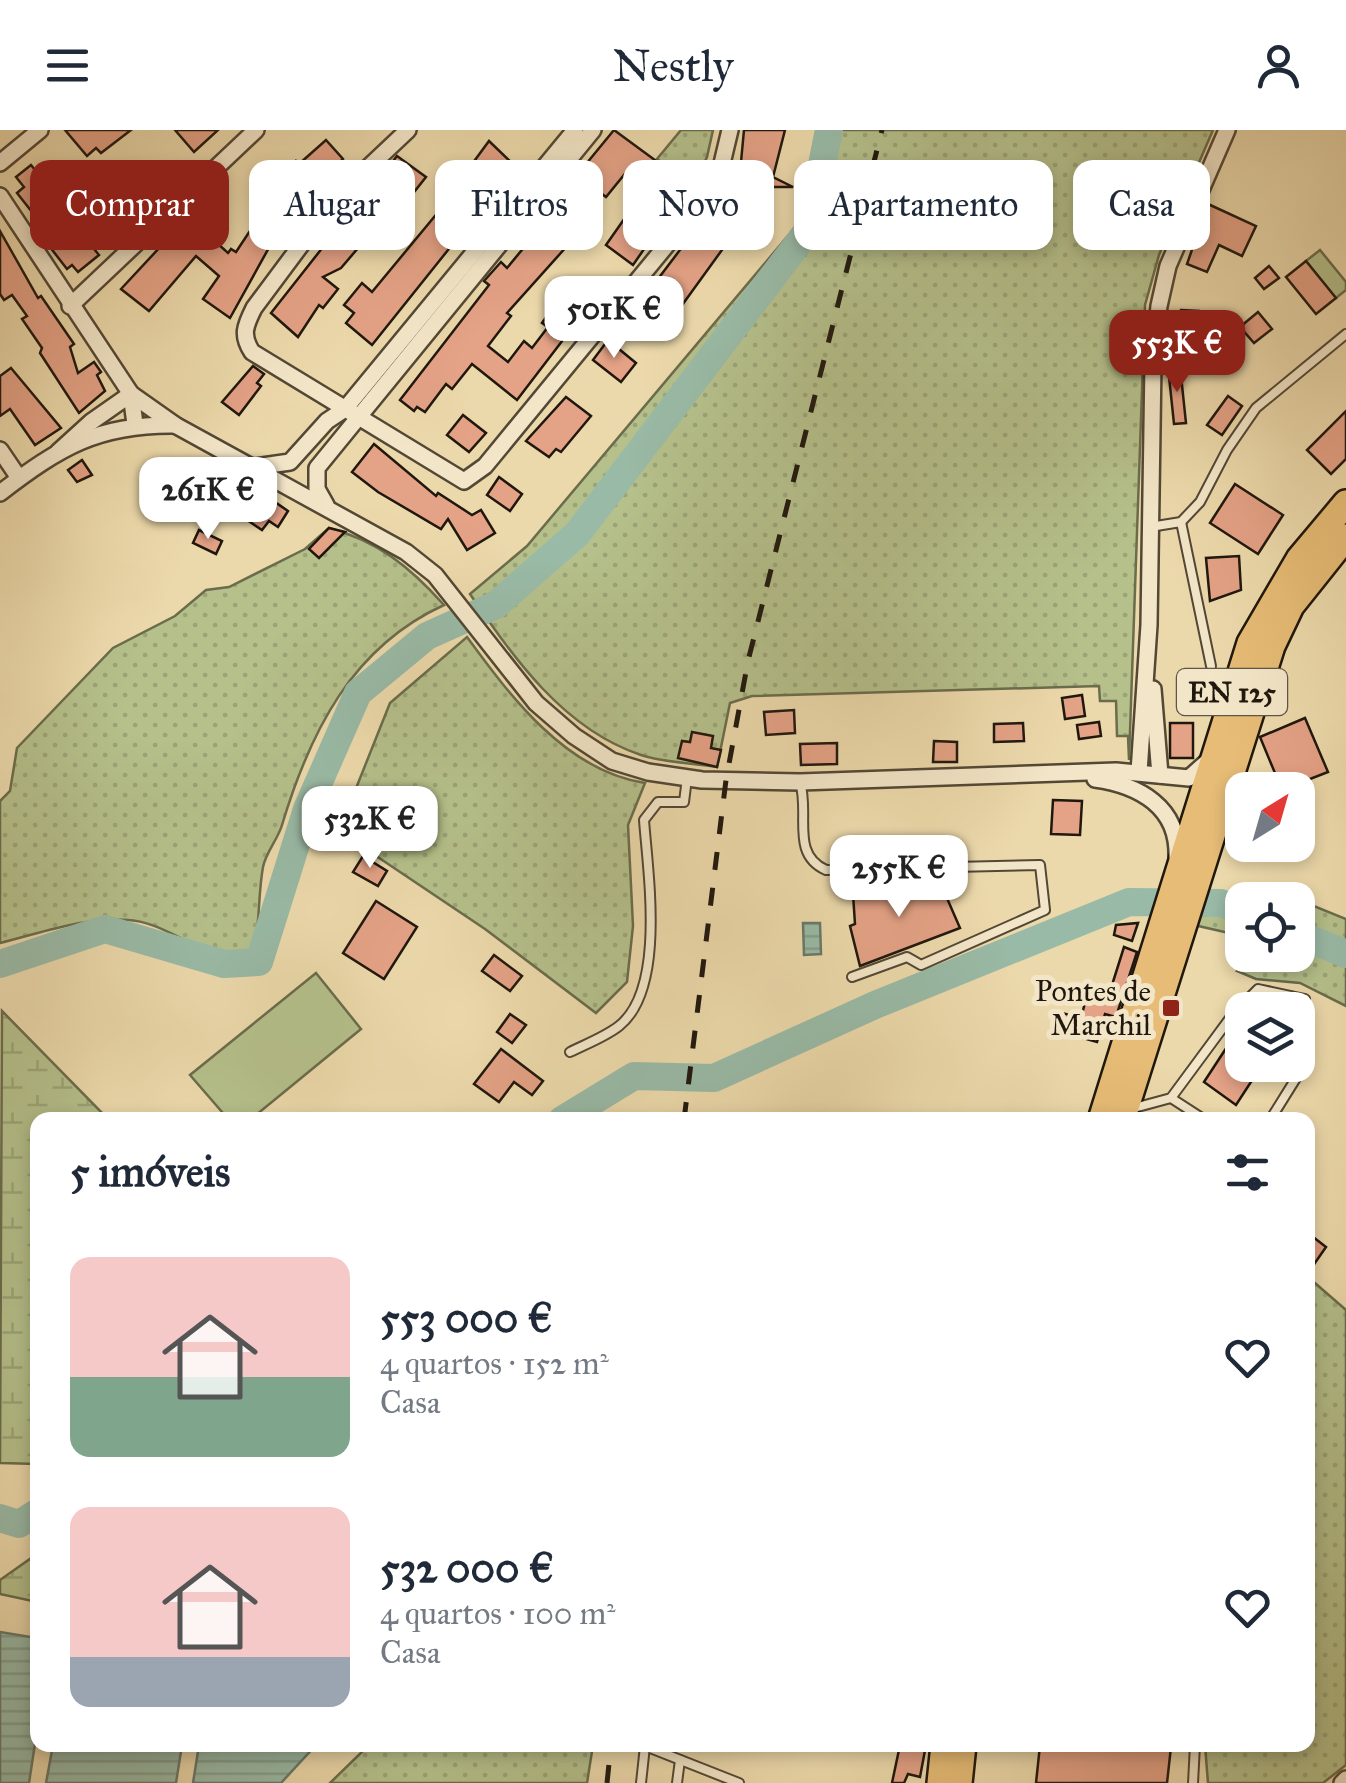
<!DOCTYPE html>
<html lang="pt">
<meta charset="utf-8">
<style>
:root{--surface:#fff;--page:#f2f2f3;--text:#1f2937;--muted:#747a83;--accent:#8f2418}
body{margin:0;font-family:"IM FELL Great Primer",serif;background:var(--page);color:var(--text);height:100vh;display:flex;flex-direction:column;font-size:38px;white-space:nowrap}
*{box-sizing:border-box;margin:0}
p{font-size:32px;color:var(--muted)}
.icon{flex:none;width:55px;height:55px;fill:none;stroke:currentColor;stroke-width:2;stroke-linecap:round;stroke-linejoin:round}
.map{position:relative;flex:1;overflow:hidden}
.details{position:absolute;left:30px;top:982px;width:1285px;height:640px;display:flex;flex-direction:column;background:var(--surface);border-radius:20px;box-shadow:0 5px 15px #0003}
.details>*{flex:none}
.top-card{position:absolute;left:30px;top:30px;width:1288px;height:90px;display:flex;gap:20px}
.needle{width:65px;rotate:37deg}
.tools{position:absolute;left:1225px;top:642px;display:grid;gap:20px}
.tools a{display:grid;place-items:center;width:90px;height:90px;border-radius:20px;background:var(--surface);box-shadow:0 5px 15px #0003;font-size:50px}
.price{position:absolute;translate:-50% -85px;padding:0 22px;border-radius:20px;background:#fff;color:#222;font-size:32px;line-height:65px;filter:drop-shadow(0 2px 5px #0008)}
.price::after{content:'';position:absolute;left:50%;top:60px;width:30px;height:22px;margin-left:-15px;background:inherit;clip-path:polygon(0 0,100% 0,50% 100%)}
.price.on{background:var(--accent);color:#fff}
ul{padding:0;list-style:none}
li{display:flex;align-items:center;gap:30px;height:250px;padding:0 40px}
li span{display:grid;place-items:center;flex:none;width:280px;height:200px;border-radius:20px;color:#555}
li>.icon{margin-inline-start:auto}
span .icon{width:120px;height:120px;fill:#fffc;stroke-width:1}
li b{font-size:42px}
h2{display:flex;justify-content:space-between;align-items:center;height:120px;padding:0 40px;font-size:42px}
.chip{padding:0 35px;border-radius:20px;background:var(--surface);box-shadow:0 5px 15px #0003;font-size:35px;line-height:90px}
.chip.on{background:var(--accent);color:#fff}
header{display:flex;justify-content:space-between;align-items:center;height:130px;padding:0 40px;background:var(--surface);font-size:45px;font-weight:600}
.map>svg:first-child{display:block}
</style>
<header><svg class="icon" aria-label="menu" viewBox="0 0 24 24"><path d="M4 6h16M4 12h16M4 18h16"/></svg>Nestly<svg class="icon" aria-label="person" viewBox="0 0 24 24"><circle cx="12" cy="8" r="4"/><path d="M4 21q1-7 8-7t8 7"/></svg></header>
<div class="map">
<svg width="1346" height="1653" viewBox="0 0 1346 1653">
<defs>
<pattern id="grass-dots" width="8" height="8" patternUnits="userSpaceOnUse" patternTransform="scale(2.5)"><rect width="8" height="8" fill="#b5c08b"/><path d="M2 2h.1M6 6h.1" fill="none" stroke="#9ba477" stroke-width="1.8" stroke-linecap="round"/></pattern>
<pattern id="wetland-marsh" width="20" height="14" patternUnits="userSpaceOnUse" patternTransform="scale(2.5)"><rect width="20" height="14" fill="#b5c08b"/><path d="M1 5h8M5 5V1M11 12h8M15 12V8" fill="none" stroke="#9ba477"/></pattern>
<pattern id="water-rules" width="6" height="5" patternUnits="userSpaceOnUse" patternTransform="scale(2.5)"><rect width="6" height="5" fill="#99baa6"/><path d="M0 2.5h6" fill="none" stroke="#849f8e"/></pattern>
</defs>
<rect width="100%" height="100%" fill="#ecd9ab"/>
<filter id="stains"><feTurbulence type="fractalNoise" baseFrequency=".002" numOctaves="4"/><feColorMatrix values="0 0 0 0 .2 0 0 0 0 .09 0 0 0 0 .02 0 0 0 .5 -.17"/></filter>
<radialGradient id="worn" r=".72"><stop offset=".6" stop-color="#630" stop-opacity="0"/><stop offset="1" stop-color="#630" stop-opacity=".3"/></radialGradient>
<!-- grass -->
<g fill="url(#grass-dots)" stroke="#6a6c4c" stroke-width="2.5">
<polygon points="681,0 713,0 707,27 693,56 657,29"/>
<path d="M817,0H1213L1159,125L1145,175L1129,630L1128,606H1117L1116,571H1100L1099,556L752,566L730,573L717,637C693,633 664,633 641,625C563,599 514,528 470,464L527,416L797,95Z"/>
<path d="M329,398C378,411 410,437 444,475C352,517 310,602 282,695C278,709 266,722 263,737C258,764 260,793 254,821C204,835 172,793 129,790C86,786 41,803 0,813V671L10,661L17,618L113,518L175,486L206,460L229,457L305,419Z"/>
<path d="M467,507C511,567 566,641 645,653L628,695L633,796L627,852L596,883L485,799L339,701L390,573Z"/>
<polygon points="1207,761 1245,770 1277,761 1346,789 1346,876 1300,853 1256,849 1237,841 1251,825 1298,825 1298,770 1242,770 1242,806 1194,795"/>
<polygon points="1308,1147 1346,1180 1346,1635 1323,1653 1208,1653 1205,1615 1308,1615"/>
<polygon points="369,1615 593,1615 587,1653 330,1653"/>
</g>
<!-- wetland -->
<g fill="url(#wetland-marsh)" stroke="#6a6c4c" stroke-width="2.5">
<polygon points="2,881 109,990 38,990 37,1334 0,1333"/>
<polygon points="37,1424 37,1472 0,1464 0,1450"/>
</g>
<!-- pitch -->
<g fill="#b5c08b" stroke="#6a6c4c" stroke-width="2.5">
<polygon points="1320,120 1346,152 1346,160 1336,168 1306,131"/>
<polygon points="316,843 361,899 250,990 229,990 190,945"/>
</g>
<!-- water -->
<g fill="url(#water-rules)" stroke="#697969" stroke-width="2.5">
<polygon points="803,793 820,793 821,824 804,825"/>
<polygon points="0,1502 37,1508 37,1601 29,1653 0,1653"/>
<polygon points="53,1615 182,1615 176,1653 46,1653"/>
<polygon points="199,1615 316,1615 281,1653 193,1653"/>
</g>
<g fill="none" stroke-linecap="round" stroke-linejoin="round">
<!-- river -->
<g stroke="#99baa6" stroke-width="28">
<polyline points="1298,804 1346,824"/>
<polyline points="0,834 105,799 224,834 259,832 307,679 358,563 427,506 496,475 577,404 809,99 829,0"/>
<polyline points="562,990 634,946 714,948 875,875 1129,772 1221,773 1242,781"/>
<polyline points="0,1388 19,1394 38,1382"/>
</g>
</g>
<!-- building -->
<g fill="#e4a286" stroke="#20180e" stroke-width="2.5">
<polygon points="65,0 131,0 101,23 96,18 87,26"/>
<polygon points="175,0 218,0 194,22"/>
<polygon points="614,0 678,47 685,60 633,135 606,115 648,55 628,40 606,67 577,45"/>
<polygon points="744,0 785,0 773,47 793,57 766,57 762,78 753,77 667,196 639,174 717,71 732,83 738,50 748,35 741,32"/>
<polygon points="326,10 343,29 338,34 341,38 329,49 323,43 296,80 300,83 293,93 289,90 271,114 230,188 203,169 219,146 196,126 149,181 121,159 188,87 228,123 231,119 236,122 296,31 299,34"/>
<polygon points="489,11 517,38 506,53 475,30"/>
<polygon points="397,26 426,47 388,95 382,90 341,138 323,147 338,159 323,178 319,175 298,207 271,183 338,98 332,93 346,74 355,80"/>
<polygon points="31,35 54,64 32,82 17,63 24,57 16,47"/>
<polygon points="449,69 466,84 444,109 452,115 372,215 346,193 354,183 344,175 362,153 372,162"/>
<polygon points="1208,74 1256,96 1242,126 1219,115 1207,142 1187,134"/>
<polygon points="80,85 98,107 90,114 99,125 78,142 72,135 67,139 46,112"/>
<polygon points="550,85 576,106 507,183 511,186 488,216 508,232 524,211 532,218 548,197 542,193 552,179 569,192 564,198 569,202 517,270 472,234 452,259 446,254 425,282 417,277 414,281 400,270 489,155 484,151 501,132 507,138 535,104 531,100 542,87 546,91"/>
<polygon points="0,101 38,168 41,166 74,214 70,217 78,243 94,232 101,242 97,245 105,261 79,283 40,223 42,218 22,189 27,186 12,165 4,170 0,164"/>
<polygon points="1306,131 1336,168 1316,184 1286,147"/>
<polygon points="1269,136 1279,148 1264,159 1255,148"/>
<polygon points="1181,180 1199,181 1197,210 1179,208"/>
<polygon points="1258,182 1272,199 1254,213 1240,197"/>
<polygon points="608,210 636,233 621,252 593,230"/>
<polygon points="253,236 264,244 257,253 261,256 239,285 222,272"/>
<polygon points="1180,236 1186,293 1174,294 1168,237"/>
<polygon points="11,238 61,298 35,315 10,279 0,286 0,246"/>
<polygon points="1228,266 1242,276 1222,305 1207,295"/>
<polygon points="566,267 591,286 561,322 556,319 549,327 526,311"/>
<polygon points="1346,281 1346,329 1331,344 1307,320"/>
<polygon points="463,285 486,303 469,322 447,305"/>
<polygon points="374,314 436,366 438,363 472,385 481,380 495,403 467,420 448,389 441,399 378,362 352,342"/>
<polygon points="82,330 92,345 77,352 68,340"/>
<polygon points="499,347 522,364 510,381 487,365"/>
<polygon points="240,348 288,381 278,397 269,391 262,400 247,390 252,382 228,365"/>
<polygon points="1235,354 1283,385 1258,424 1210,393"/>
<polygon points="329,398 345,402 319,428 309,419"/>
<polygon points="199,400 222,411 216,424 193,413"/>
<polygon points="1239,426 1241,460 1210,471 1206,428"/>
<polygon points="1082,565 1085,586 1065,589 1062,568"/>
<polygon points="794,580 795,603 766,605 764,582"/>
<polygon points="1305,588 1328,642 1282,660 1260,607"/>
<polygon points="1099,592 1101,606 1079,609 1077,595"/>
<polygon points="1023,593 1024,611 994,612 994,594"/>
<rect x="1170" y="593" width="23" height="35"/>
<polygon points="692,602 713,606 711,618 721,620 717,637 678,628 682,611 690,612"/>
<polygon points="934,611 957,612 957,632 933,632"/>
<polygon points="837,613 837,634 801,635 800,614"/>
<polygon points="1053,670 1082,671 1080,705 1051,704"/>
<polygon points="363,726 387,741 378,756 353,742"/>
<polygon points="884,752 912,752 915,767 943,759 960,798 860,836 850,796 855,794 853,764 884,765"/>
<polygon points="376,771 417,797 384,849 343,823"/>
<polygon points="1138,793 1132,811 1114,805 1116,795"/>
<polygon points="1124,817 1137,822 1116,887 1105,884 1097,912 1057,901 1062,883 1081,888 1087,865 1107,871"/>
<polygon points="494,825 522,846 510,861 482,841"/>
<polygon points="1260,867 1266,868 1281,880 1252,880"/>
<polygon points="510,884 526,895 512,913 497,902"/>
<polygon points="1242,894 1242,935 1262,935 1236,975 1204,952"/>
<polygon points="501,919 543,951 532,965 514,952 499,972 474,954"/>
<polygon points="1308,1103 1326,1117 1308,1143"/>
<polygon points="900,1615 926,1615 920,1647 908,1644 904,1653 892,1653"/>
<polygon points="1040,1615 1171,1617 1167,1653 1036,1653"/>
</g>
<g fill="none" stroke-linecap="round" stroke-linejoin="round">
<!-- lane casing -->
<g stroke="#534835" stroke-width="12">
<g id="lane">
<polyline points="1181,392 1211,536"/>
<polyline points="1150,397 1181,392 1200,372 1227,320 1256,278 1346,204"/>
<path d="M800,652C810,684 790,724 826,740L1040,735L1045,780L921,835L907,827L852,847"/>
<path d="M570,922C586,914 605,907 619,896C666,859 648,744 644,690L658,672H684L687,648"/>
<polyline points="1171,968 1205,990"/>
<polyline points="1134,978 1171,968 1233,884 1258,859 1305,869"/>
<polyline points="1270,990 1308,929"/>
<polyline points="641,1653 645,1616 739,1653"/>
<polyline points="677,1653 680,1630"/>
<polyline points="1193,1653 1195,1615"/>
</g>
</g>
<!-- street casing -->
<g stroke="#534835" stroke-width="20">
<g id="street">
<path d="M408,0L336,68L254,178C245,196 241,205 252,222L464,351L485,336L707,66L719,46L730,0"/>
<polyline points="0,33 40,0"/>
<polyline points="0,66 131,264 135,294"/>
<polyline points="70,176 256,0"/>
<polyline points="0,320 19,348"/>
<polyline points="58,322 91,292 131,264 175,295 406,422 435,445 536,573 574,606 612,631 648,642 702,650 800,652 1116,641 1189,648 1209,630"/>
<polyline points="254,337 290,332 327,291 345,279 575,0"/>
<path d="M0,363C60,317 98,294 175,295"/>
<polyline points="326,375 317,359 317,338 593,0"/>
<polyline points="1153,559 1160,645"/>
<polyline points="1139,642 1149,495 1153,233 1159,176 1168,136 1227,0"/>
<path d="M1095,649C1139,655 1179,677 1177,727"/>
<polyline points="1342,1653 1346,1649"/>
</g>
</g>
<!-- primary casing -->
<g stroke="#20180e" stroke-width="30">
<g id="primary">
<polyline points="1101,990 1250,513 1299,429 1346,373"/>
<polyline points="1122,990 1272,516 1291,476 1346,407"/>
<polyline points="940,1653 944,1615"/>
<polyline points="959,1653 963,1615"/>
</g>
</g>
<!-- lane -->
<use href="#lane" stroke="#f3e6c8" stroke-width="8"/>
<!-- street -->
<use href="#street" stroke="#f3e6c8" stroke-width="15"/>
<!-- primary -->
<use href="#primary" stroke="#e6bc76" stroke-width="25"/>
<!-- rail -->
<g stroke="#20180e" stroke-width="5" stroke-dasharray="18 18" stroke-linecap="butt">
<polyline points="684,990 726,650 748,531 882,0"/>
<polyline points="607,1653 611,1615"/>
</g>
</g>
<!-- markers -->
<rect fill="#8f2418" stroke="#f3e6c8" stroke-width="4" x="1161" y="868" width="20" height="20" rx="5"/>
<g text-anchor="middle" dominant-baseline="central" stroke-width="10" stroke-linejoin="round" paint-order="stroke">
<!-- shield labels -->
<rect fill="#f3e6c8" stroke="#5f5646" stroke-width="2.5" x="1177" y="539" width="110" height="46" rx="8"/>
<g font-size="28" font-weight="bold" fill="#20180e">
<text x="1232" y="562">EN 125</text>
</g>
<!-- poi labels -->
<g font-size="30" fill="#20180e" stroke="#f3e6c8" text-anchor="end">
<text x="1151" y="861">Pontes de<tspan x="1151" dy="34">Marchil</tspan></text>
</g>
</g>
<rect width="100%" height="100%" filter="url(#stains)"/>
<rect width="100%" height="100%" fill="url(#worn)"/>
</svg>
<div class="tools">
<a><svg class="needle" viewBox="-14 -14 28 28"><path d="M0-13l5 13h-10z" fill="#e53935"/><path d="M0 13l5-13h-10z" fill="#747a83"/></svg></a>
<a><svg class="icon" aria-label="locate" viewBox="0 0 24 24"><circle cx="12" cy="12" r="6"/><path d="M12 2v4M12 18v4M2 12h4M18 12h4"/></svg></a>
<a><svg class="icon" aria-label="layers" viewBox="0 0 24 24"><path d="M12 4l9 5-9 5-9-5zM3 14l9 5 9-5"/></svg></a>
</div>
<b class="price" style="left:614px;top:231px">501K €</b>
<b class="price on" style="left:1177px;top:265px">553K €</b>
<b class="price" style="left:208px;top:412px">261K €</b>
<b class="price" style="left:370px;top:741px">532K €</b>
<b class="price" style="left:899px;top:790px">255K €</b>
<div class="top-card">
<a class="chip on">Comprar</a>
<a class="chip">Alugar</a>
<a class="chip">Filtros</a>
<a class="chip">Novo</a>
<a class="chip">Apartamento</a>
<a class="chip">Casa</a>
</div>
<section class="details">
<h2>5 imóveis<svg class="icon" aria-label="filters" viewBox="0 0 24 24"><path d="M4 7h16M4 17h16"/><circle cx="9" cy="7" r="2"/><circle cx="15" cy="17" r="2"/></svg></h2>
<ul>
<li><span style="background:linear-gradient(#f6c9c9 60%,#7fa58c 0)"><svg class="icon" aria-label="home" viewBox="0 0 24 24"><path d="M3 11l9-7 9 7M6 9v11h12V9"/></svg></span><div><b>553 000 €</b><p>4 quartos · 152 m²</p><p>Casa</p></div><svg class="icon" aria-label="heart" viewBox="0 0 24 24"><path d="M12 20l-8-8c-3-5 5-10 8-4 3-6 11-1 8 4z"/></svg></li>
<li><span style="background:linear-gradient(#f6c9c9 75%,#9aa5b1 0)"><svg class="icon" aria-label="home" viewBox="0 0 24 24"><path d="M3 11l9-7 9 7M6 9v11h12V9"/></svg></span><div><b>532 000 €</b><p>4 quartos · 100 m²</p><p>Casa</p></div><svg class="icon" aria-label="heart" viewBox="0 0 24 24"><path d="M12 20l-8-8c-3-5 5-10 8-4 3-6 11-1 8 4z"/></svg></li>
</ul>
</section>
</div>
